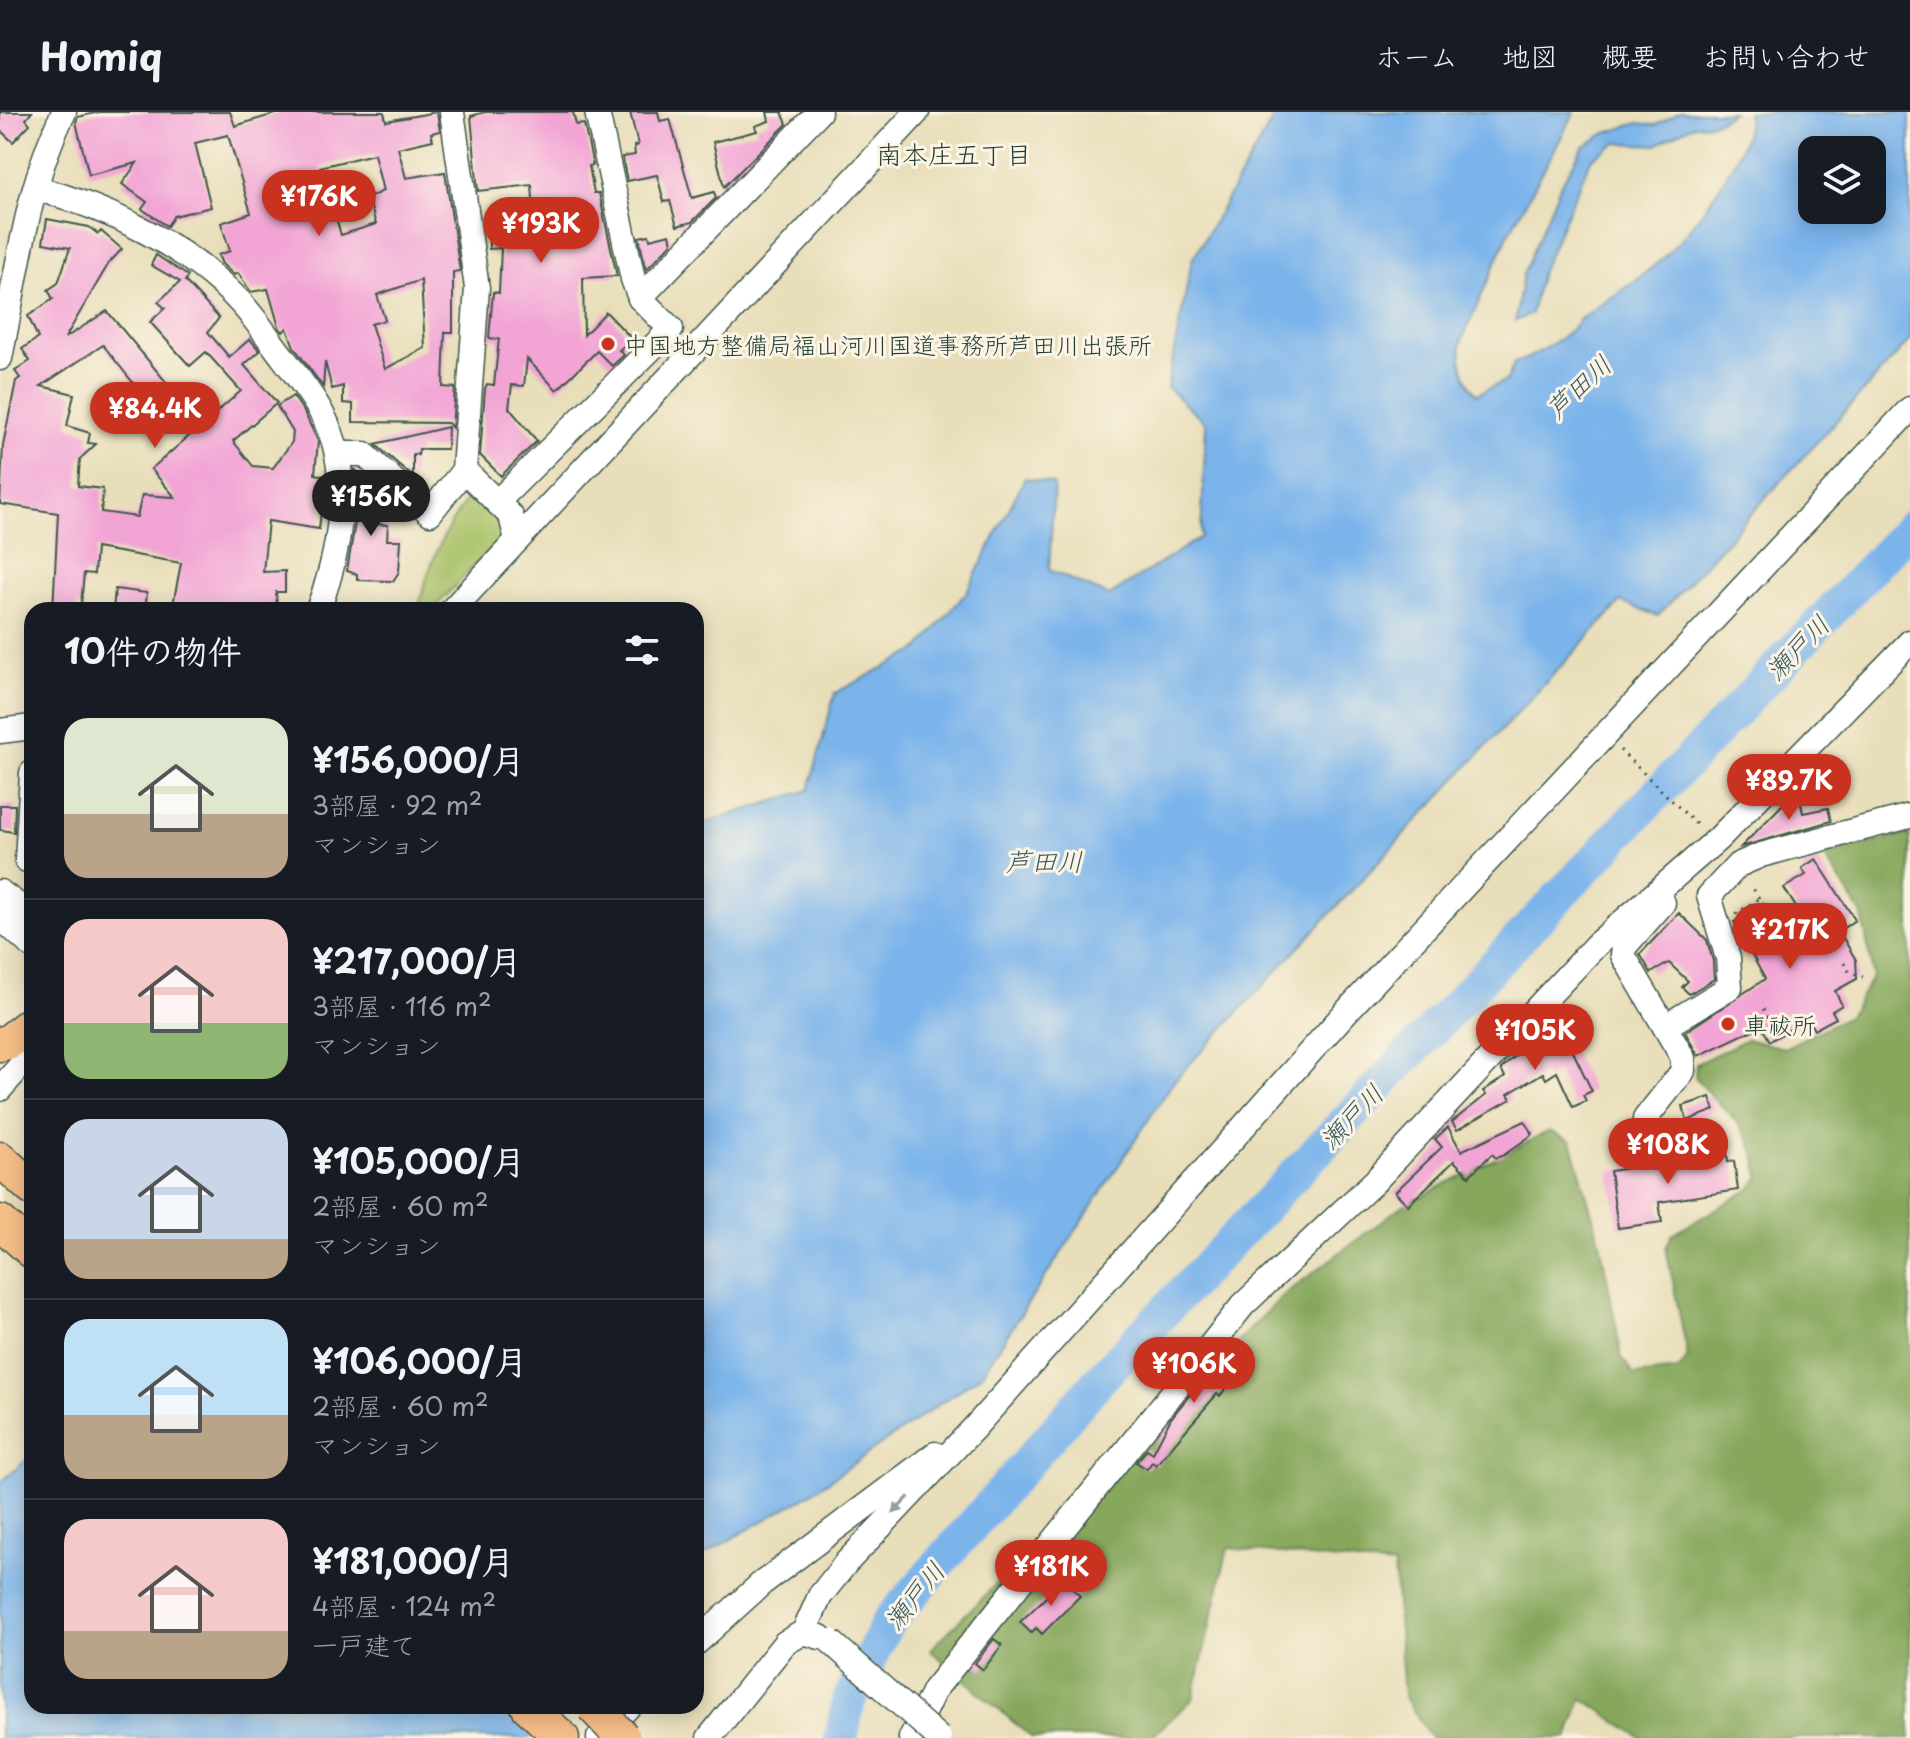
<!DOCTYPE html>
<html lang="ja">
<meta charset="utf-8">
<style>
:root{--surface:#171b24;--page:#242831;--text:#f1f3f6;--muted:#9ea1a6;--line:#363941;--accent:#c8321e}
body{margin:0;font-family:"Playpen Sans","Klee One",sans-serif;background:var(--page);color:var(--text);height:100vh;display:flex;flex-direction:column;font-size:30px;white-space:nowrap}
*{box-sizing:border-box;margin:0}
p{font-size:26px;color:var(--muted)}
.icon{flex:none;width:44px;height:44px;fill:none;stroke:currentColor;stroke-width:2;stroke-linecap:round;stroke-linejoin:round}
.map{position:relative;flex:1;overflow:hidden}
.details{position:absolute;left:24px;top:490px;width:680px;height:1112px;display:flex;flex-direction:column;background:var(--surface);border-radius:24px;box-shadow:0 4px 20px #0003}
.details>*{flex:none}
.buttons{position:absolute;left:1798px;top:24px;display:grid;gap:16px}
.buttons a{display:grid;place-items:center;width:88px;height:88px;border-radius:16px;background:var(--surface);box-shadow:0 4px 20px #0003;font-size:40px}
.price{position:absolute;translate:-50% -68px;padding:0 18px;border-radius:28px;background:var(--accent);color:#fff;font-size:26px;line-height:52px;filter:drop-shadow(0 2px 4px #0008)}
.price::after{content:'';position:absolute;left:50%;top:48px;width:24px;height:18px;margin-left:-12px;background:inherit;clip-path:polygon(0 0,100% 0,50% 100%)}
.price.current{background:#222;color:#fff}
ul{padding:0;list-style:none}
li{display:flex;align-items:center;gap:24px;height:200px;padding:0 40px}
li+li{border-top:2px solid var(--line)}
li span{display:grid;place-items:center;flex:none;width:224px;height:160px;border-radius:24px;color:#555}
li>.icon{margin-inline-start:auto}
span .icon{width:96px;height:96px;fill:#fffc;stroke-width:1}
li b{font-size:34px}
h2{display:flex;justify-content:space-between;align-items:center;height:96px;padding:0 40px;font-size:34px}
header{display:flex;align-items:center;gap:48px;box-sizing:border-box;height:112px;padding:0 40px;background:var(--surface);border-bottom:2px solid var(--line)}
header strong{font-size:38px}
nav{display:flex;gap:44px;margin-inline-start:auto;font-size:28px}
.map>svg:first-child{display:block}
</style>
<header>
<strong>Homiq</strong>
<nav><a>ホーム</a><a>地図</a><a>概要</a><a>お問い合わせ</a></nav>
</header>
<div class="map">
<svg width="1910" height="1626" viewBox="0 0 1910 1626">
<rect width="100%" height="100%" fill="#fcf5e5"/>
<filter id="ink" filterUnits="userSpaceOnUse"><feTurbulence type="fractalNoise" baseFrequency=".0125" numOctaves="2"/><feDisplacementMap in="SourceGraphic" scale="16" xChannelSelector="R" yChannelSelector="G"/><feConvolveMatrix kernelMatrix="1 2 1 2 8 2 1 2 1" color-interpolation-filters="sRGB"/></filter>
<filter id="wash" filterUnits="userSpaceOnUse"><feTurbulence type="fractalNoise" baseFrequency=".006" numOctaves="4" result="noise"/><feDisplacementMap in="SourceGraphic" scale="32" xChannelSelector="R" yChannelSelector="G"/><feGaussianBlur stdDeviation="1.8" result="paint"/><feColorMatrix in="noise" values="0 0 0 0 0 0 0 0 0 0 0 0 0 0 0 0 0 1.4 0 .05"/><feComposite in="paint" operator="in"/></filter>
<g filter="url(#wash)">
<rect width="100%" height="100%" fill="#e8deba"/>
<!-- green -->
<path fill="#a8c167" stroke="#647f4e" stroke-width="2" d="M476,374L513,414L432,498H418C431,443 444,419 476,374Z"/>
<!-- forest -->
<path fill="#86a75c" stroke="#527248" stroke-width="2" d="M1910,722V1626H1642L1582,1586L1568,1626H1431L1404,1584L1394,1454L1228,1436L1193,1587L1150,1626H1032L930,1538L1286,1181L1402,1094L1549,1019L1571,1029L1600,1129L1622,1246L1634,1263L1679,1258L1688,1244L1666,1136L1672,1123L1750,1077L1760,1065C1751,1009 1727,1005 1695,965L1696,952L1747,927L1784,936L1849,904L1873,864L1862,803L1823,742Z"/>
<!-- water -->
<g fill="#7ab4eb" stroke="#4c7890" stroke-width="2" fill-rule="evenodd">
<path d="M1277,0H1575L1507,125L1462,228C1458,244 1465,271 1477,282L1507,268L1514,251C1531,247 1571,222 1580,207C1609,186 1643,166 1668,141C1693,117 1755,34 1747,0H1910V228L1658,504L1621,490L1174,969L981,1263L807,1384L696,1447V714L809,678L835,581L918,538L966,481L1025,366L1054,372L1049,458L1109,484L1201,425L1206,311L1167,276L1192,148ZM1872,38V98H1812V38Z"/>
<polygon points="1680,0 1733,0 1716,10 1691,14 1656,33 1616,31 1591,47 1541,160 1531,202 1515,209 1523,162 1560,74 1583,35 1606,21 1638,11 1656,13"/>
<polygon points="32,1343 32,1594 562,1594 529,1626 0,1626 0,1371"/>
</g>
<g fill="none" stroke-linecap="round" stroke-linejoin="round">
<!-- river -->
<polyline stroke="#7ab4eb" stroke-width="34" points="841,1626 849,1588 888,1510 1102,1265 1910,416"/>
</g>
<g id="blocks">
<!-- building -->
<g fill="#f2a5d5" fill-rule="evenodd">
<polygon points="0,0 32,0 26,7 30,12 13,30 0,18"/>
<path d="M99,0H230L235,14L281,0H384L386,9L437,0L440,19L431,21L433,28L398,36L406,66L445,60L460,159L453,160V220H445L443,275L455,276L452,316L448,311L353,310V292L343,291V274L332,277L325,250L323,275L294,235L287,216L283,220L279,215L268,177L251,180L238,161L234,163L222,152L218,143L230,139L221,111L251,101L228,23L195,31L211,95L174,104L167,114L142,97L147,90L122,72L137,51L89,63L76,10L78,5ZM374,42L383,79L368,86L376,112L341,123L320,55ZM421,168L425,236L385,257L371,212L385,208L377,183Z"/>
<polygon points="485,0 573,0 576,13 584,12 593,53 589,54 594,81 599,81 617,164 583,166 584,223 606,200 632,227 619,238 624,243 612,254 597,239 557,278 527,247 524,274 512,273 509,296 537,329 501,364 480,343 485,277 487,272 494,273 499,227 489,226 493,180 499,181 501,136 489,137 489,117 535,115 532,73 478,79 471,4"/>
<polygon points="630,0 658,0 660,9 670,7 692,86 714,80 716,86 692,110 677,114 670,89 664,90 657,63 627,69 622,45 635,43 634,34 638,33"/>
<polygon points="767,0 782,0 787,12 724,75 713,30 757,19 755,14 769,9"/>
<polygon points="47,107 89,115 98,122 101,119 122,137 109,151 65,226 107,199 167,271 146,287 103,233 41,274 74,282 67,314 90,321 88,331 96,332 80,347 78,374 103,377 101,400 137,405 142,383 175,385 151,357 241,279 206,240 190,254 150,210 165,196 158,190 180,170 151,153 156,143 188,164 185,169 219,206 208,220 229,245 250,227 260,239 244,253 277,291 233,329 253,354 273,356 292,330 293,320 277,294 293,284 304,300 318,329 315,362 325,364 319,417 268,409 263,460 285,459 285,480 276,480 277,498 172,498 181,451 96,436 94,462 84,461 81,493 77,493 76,498 53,498 58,401 0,392 3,333 16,269 20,266 15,259 30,249 22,237 38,226 28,204 53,187 48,178 58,171 70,136 43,131"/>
<polygon points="670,122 672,131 646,158 639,125 649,123 650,127"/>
<polygon points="448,315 447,337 419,337 418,343 413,342 413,365 375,332"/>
<polygon points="354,357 373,370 377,386 376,412 388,413 387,428 401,428 399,460 393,469 357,468 357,462 347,459 356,405"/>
<polygon points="115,477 147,481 145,498 113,498"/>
<polygon points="1800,687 1803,701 1828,696 1831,709 1741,735 1785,690"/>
<polygon points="0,693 15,693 14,720 0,718"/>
<polygon points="1816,747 1855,808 1839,819 1856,848 1857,867 1835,879 1842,893 1832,899 1836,906 1814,918 1808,907 1770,929 1761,914 1698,944 1685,920 1765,867 1734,810 1744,804 1769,842 1811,819 1784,776 1806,763 1802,756"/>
<polygon points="1679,801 1707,828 1713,849 1714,867 1689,882 1682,875 1688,869 1669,851 1651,861 1640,842"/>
<polygon points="1554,900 1592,979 1583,983 1586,989 1573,995 1557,960 1546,967 1543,961 1508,982 1511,987 1457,1018 1452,1010 1486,983 1483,979 1505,965 1501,957 1538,923 1536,919"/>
<polygon points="1710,985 1715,998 1687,1009 1683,994"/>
<polygon points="1525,1009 1533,1022 1504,1043 1496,1046 1492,1042 1469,1064 1454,1049 1408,1093 1395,1080 1442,1035 1435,1027 1448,1015 1461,1039"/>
<polygon points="1727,1041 1728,1050 1734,1049 1738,1078 1659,1090 1662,1110 1618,1116 1610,1059"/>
<polygon points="1234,1228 1246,1236 1222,1267 1229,1272 1220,1284 1217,1282 1156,1353 1152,1350 1147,1357 1136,1350 1147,1337 1153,1341 1171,1306"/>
<polygon points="1064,1468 1080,1484 1042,1522 1036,1516 1031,1521 1020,1510"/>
<polygon points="994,1527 1002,1533 983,1558 975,1551"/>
</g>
</g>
</g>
<g filter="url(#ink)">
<use href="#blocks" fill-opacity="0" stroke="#3d5548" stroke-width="2"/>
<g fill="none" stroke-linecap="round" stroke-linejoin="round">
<!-- minor casing -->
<g stroke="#3d5548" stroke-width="27">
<g id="minor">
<path d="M35,76C109,96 188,134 240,190C257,208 270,229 285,248C306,276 331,307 337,343C347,394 336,450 318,498"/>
<polyline points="640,186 819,0"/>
<path d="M0,246C17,164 26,75 64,0"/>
<polyline points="337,342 364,342 430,401 464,358 477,176 452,0"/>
<polyline points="464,358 511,404 517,428"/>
<polyline points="497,390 671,217 640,186 633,167 597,0"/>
<polyline points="452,498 917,0"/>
<polyline points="0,619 32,615"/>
<polyline points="27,748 32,661"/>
<polyline points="0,780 32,803"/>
<polyline points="0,805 32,834"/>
<polyline points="1666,914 1730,875 1728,846 1709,784 1738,753 1761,743 1910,704"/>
<polyline points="0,977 32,941"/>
<polyline points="1645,1007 1683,959 1683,946 1623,843 1624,835 1663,791"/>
<polyline points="804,1520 820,1484 846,1451 974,1316 1346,900 1910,297"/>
<polyline points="696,1531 761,1472 935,1342"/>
<polyline points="599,1626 629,1594"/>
<polyline points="709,1626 785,1531 804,1520 820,1525"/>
<polyline points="911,1626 934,1578 1243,1193 1375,1069 1596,833 1719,726 1910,530"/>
</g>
</g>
<!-- highway casing -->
<g stroke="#3d5548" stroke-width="37">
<g id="highway">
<polyline points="0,932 8,930 32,911"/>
<polyline points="0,1047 32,1076"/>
<polyline points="0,1110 32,1139"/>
<polyline points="528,1594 562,1626"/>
</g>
</g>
<!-- path -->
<g stroke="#3d5548" stroke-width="3" stroke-dasharray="2 6" stroke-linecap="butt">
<polyline points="1620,638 1698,714"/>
<polyline points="1736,802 1759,786"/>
<polyline points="1750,839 1751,841 1781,822 1751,773"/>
<polyline points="1844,851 1850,861 1863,865"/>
<polyline points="1763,897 1769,907"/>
</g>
<!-- minor -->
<use href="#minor" stroke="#fff" stroke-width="24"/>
<!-- highway -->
<use href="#highway" stroke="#f6be87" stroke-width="34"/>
<!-- minor-bridge casing -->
<g stroke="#3d5548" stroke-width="27" stroke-linecap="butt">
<polyline id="minor-bridge" points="830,1529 939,1626"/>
</g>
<!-- highway-bridge casing -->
<g stroke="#3d5548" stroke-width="37" stroke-linecap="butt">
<polyline id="highway-bridge" points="593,1594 623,1626"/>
</g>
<!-- minor-bridge -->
<use href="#minor-bridge" stroke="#fff" stroke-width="24"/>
<!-- highway-bridge -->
<use href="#highway-bridge" stroke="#f6be87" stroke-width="34"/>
</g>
<!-- one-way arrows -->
<defs><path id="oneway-solid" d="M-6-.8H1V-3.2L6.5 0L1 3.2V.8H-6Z" transform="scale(2)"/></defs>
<use fill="#8f9e9a" href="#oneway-solid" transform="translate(901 1393) rotate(134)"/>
</g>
<!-- markers -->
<g fill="#c8321e" stroke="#fcf5e5" stroke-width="3">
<circle cx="608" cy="232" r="8"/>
<circle cx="1728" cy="912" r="8"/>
</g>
<g text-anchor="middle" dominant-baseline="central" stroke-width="6" stroke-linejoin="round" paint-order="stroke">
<!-- poi labels -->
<g font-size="24" fill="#1f3d34" stroke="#fcf5e5" text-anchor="start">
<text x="624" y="232">中国地方整備局福山河川国道事務所芦田川出張所</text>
<text x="1744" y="912">車祓所</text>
</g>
<!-- neighbourhood labels -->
<g font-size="26" fill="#1f3d34" stroke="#fcf5e5">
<text x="954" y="41">南本庄五丁目</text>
</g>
<!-- water labels -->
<g font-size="26" font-style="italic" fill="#365b62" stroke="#fcf5e5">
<text transform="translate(1578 274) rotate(-43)">芦田川</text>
<text transform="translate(1797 535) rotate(-46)">瀬戸川</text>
<text x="1044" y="748">芦田川</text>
<text transform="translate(1351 1004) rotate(-46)">瀬戸川</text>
<text transform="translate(914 1483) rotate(-51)">瀬戸川</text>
</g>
</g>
</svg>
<div class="buttons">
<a><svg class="icon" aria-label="layers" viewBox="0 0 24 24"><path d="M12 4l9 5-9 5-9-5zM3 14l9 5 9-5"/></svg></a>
</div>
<b class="price" style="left:319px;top:126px">¥176K</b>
<b class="price" style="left:541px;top:153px">¥193K</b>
<b class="price" style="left:155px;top:338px">¥84.4K</b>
<b class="price current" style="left:371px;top:426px">¥156K</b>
<b class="price" style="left:1789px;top:710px">¥89.7K</b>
<b class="price" style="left:1790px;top:859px">¥217K</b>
<b class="price" style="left:1535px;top:960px">¥105K</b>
<b class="price" style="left:1668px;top:1074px">¥108K</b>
<b class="price" style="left:1194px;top:1293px">¥106K</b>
<b class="price" style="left:1051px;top:1496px">¥181K</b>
<section class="details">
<h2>10件の物件<svg class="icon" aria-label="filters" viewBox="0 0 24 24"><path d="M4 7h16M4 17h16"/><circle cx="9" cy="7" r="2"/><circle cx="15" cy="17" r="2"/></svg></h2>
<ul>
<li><span style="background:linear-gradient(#dfe7d0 60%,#b9a48a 0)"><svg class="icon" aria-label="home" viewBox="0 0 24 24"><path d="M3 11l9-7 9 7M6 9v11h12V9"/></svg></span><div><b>¥156,000/月</b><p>3部屋 · 92 m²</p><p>マンション</p></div></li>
<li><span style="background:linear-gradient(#f6c9c9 65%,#8fb573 0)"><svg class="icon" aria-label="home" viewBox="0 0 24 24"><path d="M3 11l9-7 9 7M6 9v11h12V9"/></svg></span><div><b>¥217,000/月</b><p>3部屋 · 116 m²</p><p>マンション</p></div></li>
<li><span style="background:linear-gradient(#c9d6e8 75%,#b9a48a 0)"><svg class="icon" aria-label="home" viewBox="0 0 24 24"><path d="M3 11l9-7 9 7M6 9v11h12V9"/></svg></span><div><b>¥105,000/月</b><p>2部屋 · 60 m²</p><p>マンション</p></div></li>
<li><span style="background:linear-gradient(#bfe0f5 60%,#b9a48a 0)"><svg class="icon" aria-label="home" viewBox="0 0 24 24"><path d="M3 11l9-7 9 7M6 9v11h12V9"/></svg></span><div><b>¥106,000/月</b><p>2部屋 · 60 m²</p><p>マンション</p></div></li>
<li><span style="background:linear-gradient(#f6c9c9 70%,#b9a48a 0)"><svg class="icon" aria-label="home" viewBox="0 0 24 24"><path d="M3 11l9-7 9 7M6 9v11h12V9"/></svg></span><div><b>¥181,000/月</b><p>4部屋 · 124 m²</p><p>一戸建て</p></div></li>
</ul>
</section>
</div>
